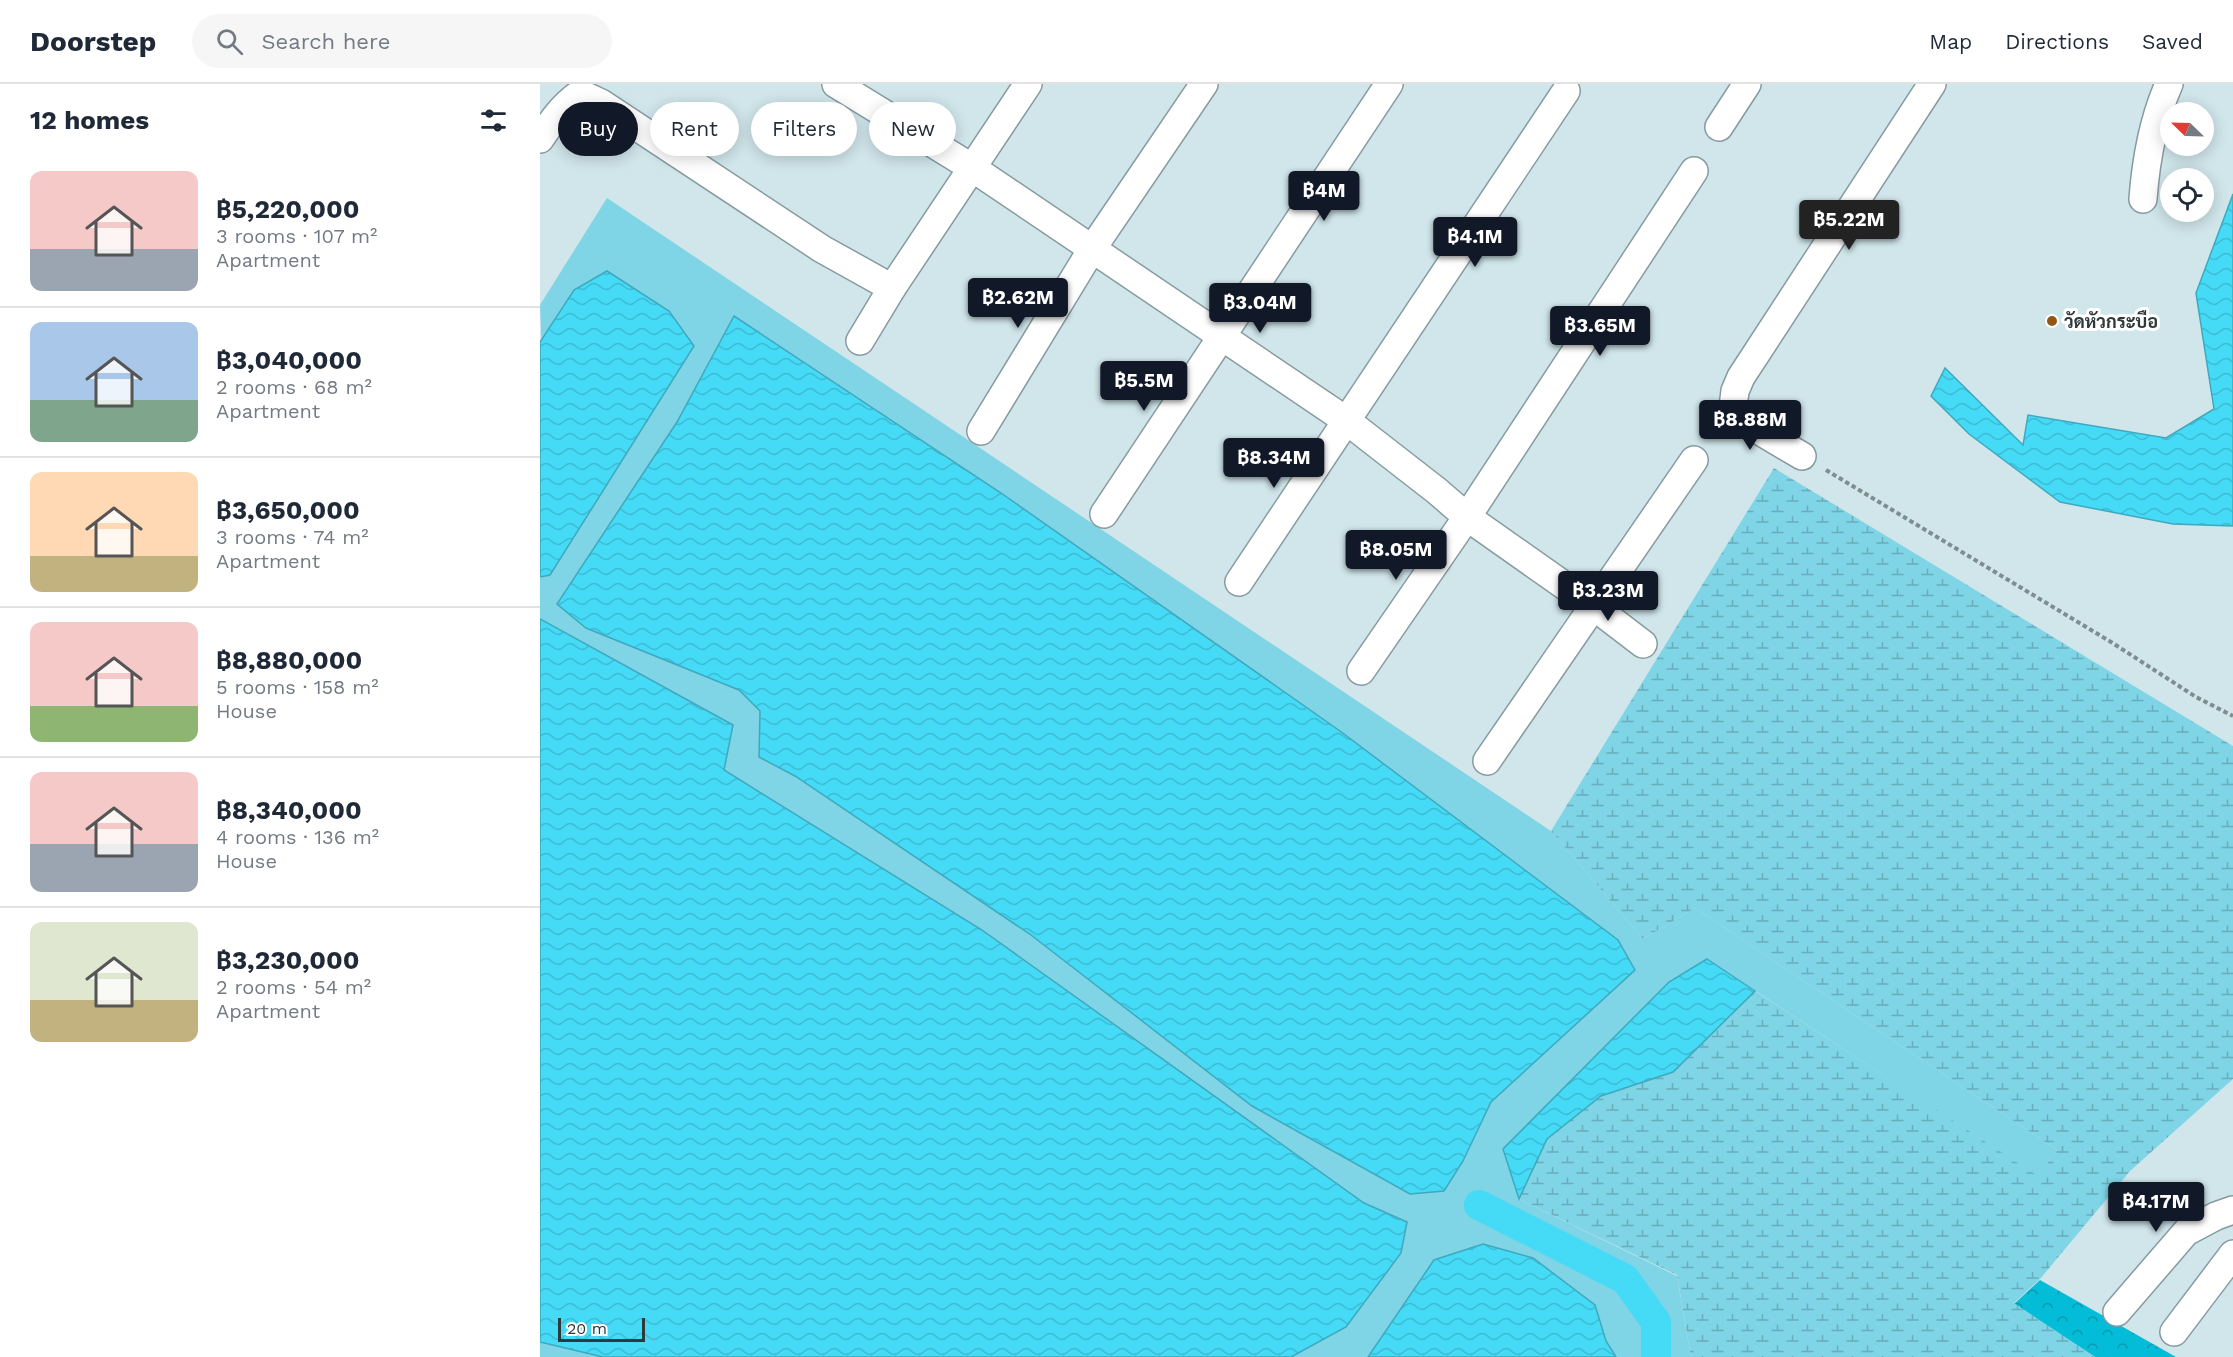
<!DOCTYPE html>
<meta charset="utf-8">
<style>
:root{--surface:#fff;--page:#f6f6f7;--text:#1f2937;--muted:#747a83;--line:#e0e1e3;--accent:#111827}
body{margin:0;font-family:"Work Sans",Sarabun,sans-serif;background:var(--page);color:var(--text);height:100vh;display:flex;flex-direction:column;font-size:22px;white-space:nowrap}
*{box-sizing:border-box;margin:0}
p{font-size:20px;color:var(--muted)}
.icon{flex:none;width:33px;height:33px;fill:none;stroke:currentColor;stroke-width:2;stroke-linecap:round;stroke-linejoin:round}
.map{position:relative;flex:1;overflow:hidden}
.panel{display:flex;flex-direction:column;background:var(--surface);width:540px}
.panel>*{flex:none}
.banner{position:absolute;left:18px;top:18px;width:570px;height:54px;display:flex;gap:12px}
.needle{width:39px;rotate:293deg}
.tools{position:absolute;left:1620px;top:18px;display:grid;gap:12px}
.tools a{display:grid;place-items:center;width:54px;height:54px;border-radius:50%;background:var(--surface);box-shadow:0 3px 15px #0003;font-size:30px}
.scale{position:absolute;left:18px;bottom:15px;width:87px;box-sizing:border-box;padding-left:6px;border:3px solid #2f383a;border-top:0;font-size:16px;line-height:21px;white-space:nowrap;color:#2f383a;-webkit-text-stroke:4px #fff;paint-order:stroke}
.price{position:absolute;translate:-50% -51px;padding:0 14px;border-radius:6px;background:var(--accent);color:#fff;font-size:20px;line-height:39px;filter:drop-shadow(0 2px 3px #0008)}
.price::after{content:'';position:absolute;left:50%;top:36px;width:18px;height:14px;margin-left:-9px;background:inherit;clip-path:polygon(0 0,100% 0,50% 100%)}
.price.active{background:#222;color:#fff}
ul{padding:0;list-style:none}
li{display:flex;align-items:center;gap:18px;height:150px;padding:0 30px}
li+li{border-top:2px solid var(--line)}
li span{display:grid;place-items:center;flex:none;width:168px;height:120px;border-radius:12px;color:#555}
li>.icon{margin-inline-start:auto}
span .icon{width:72px;height:72px;fill:#fffc;stroke-width:1}
li b{font-size:26px}
h2{display:flex;justify-content:space-between;align-items:center;height:72px;padding:0 30px;font-size:26px}
.tag{padding:0 21px;border-radius:27px;background:var(--surface);box-shadow:0 3px 15px #0003;font-size:21px;line-height:54px}
.tag.active{background:var(--accent);color:#fff}
header{display:flex;align-items:center;gap:36px;box-sizing:border-box;height:84px;padding:0 30px;background:var(--surface);border-bottom:2px solid var(--line)}
header strong{font-size:28px}
nav{display:flex;gap:33px;margin-inline-start:auto;font-size:21px}
.search{width:420px;height:54px;background:var(--page);display:flex;align-items:center;gap:15px;box-sizing:border-box;padding:0 21px;border-radius:33px;color:var(--muted);font-size:22px}
main{display:flex;flex:1;min-height:0}
.map>svg:first-child{display:block}
</style>
<header>
<strong>Doorstep</strong>
<div class="search"><svg class="icon" aria-label="search" viewBox="0 0 24 24"><circle cx="10" cy="10" r="6"/><path d="M15 15l6 6"/></svg>Search here</div>
<nav><a>Map</a><a>Directions</a><a>Saved</a></nav>
</header>
<main>
<section class="panel">
<h2>12 homes<svg class="icon" aria-label="filters" viewBox="0 0 24 24"><path d="M4 7h16M4 17h16"/><circle cx="9" cy="7" r="2"/><circle cx="15" cy="17" r="2"/></svg></h2>
<ul>
<li><span style="background:linear-gradient(#f6c9c9 65%,#9aa5b1 0)"><svg class="icon" aria-label="home" viewBox="0 0 24 24"><path d="M3 11l9-7 9 7M6 9v11h12V9"/></svg></span><div><b>฿5,220,000</b><p>3 rooms · 107 m²</p><p>Apartment</p></div></li>
<li><span style="background:linear-gradient(#a9c7e8 65%,#7fa58c 0)"><svg class="icon" aria-label="home" viewBox="0 0 24 24"><path d="M3 11l9-7 9 7M6 9v11h12V9"/></svg></span><div><b>฿3,040,000</b><p>2 rooms · 68 m²</p><p>Apartment</p></div></li>
<li><span style="background:linear-gradient(#ffd9b3 70%,#c2b280 0)"><svg class="icon" aria-label="home" viewBox="0 0 24 24"><path d="M3 11l9-7 9 7M6 9v11h12V9"/></svg></span><div><b>฿3,650,000</b><p>3 rooms · 74 m²</p><p>Apartment</p></div></li>
<li><span style="background:linear-gradient(#f6c9c9 70%,#8fb573 0)"><svg class="icon" aria-label="home" viewBox="0 0 24 24"><path d="M3 11l9-7 9 7M6 9v11h12V9"/></svg></span><div><b>฿8,880,000</b><p>5 rooms · 158 m²</p><p>House</p></div></li>
<li><span style="background:linear-gradient(#f6c9c9 60%,#9aa5b1 0)"><svg class="icon" aria-label="home" viewBox="0 0 24 24"><path d="M3 11l9-7 9 7M6 9v11h12V9"/></svg></span><div><b>฿8,340,000</b><p>4 rooms · 136 m²</p><p>House</p></div></li>
<li><span style="background:linear-gradient(#dfe7d0 65%,#c2b280 0)"><svg class="icon" aria-label="home" viewBox="0 0 24 24"><path d="M3 11l9-7 9 7M6 9v11h12V9"/></svg></span><div><b>฿3,230,000</b><p>2 rooms · 54 m²</p><p>Apartment</p></div></li>
</ul>
</section>
<div class="map">
<svg width="1693" height="1273" viewBox="0 0 1693 1273">
<defs>
<pattern id="forest-crowns" width="20" height="18" patternUnits="userSpaceOnUse" patternTransform="scale(1.5)"><rect width="20" height="18" fill="#03bcd7"/><path d="M2 6a3 3 0 1 1 6 0M12 15a3 3 0 1 1 6 0" fill="none" stroke="#059aaf"/></pattern>
<pattern id="wetland-marsh" width="20" height="14" patternUnits="userSpaceOnUse" patternTransform="scale(1.5)"><rect width="20" height="14" fill="#7fd4e6"/><path d="M1 5h8M5 5V1M11 12h8M15 12V8" fill="none" stroke="#68adbb"/></pattern>
<pattern id="water-waves" width="16" height="10" patternUnits="userSpaceOnUse" patternTransform="scale(1.5)"><rect width="16" height="10" fill="#45daf6"/><path d="M0 5q4-4 8 0t8 0" fill="none" stroke="#3dbcd4"/></pattern>
</defs>
<rect width="100%" height="100%" fill="#d0e6eb"/>
<!-- grass -->
<g fill="#7fd4e6" fill-rule="evenodd">
<path d="M67,114L1011,747L1103,855L1155,824L1517,1066L1498,1093L1167,875L1129,898L963,1065L979,1115L1137,1192L1151,1273H1076L1066,1257L1055,1221L894,1176L828,1273H751L806,1243L867,1138L824,1119L442,846L184,686L172,629L0,535V493L11,491L0,221ZM194,232L461,409L800,647L1078,856L1094,886L951,1018L923,1077L870,1110L712,1022L491,851L255,692L219,673L220,627L199,606L137,338Z"/>
<polygon points="0,1258 63,1273 0,1273"/>
</g>
<!-- forest -->
<polygon fill="url(#forest-crowns)" points="1500,1196 1636,1273 1555,1273 1474,1220"/>
<!-- wetland -->
<polygon fill="url(#wetland-marsh)" points="1234,384 1693,662 1693,995 1590,1087 1500,1195 1474,1219 1555,1273 1151,1273 1137,1191 979,1115 1007,1055 1061,1012 1133,988 1215,907 1498,1092 1517,1066 1155,824 1103,855 1011,747"/>
<!-- water -->
<g fill="url(#water-waves)" stroke="#3ea9be" stroke-width="1.5">
<polygon points="1693,110 1693,442 1633,440 1520,418 1429,350 1391,312 1405,284 1483,361 1488,331 1626,354 1674,325 1656,209"/>
<polygon points="67,187 129,227 154,262 10,491 0,493 0,258 34,206"/>
<polygon points="194,232 461,409 800,647 1078,856 1095,886 951,1018 923,1077 904,1107 870,1110 712,1022 491,851 255,692 219,673 220,627 199,606 46,544 17,520 137,338"/>
<polygon points="0,535 193,641 184,686 442,846 824,1119 867,1138 861,1169 806,1243 751,1273 63,1273 0,1258"/>
<polygon points="1167,875 1215,907 1133,988 1061,1012 1007,1055 979,1115 963,1065 1129,898"/>
<polygon points="943,1160 993,1174 1055,1221 1066,1257 1076,1273 828,1273 894,1176"/>
</g>
<g fill="none" stroke-linecap="round" stroke-linejoin="round">
<!-- canal -->
<polyline stroke="#45daf6" stroke-width="30" points="939,1121 1085,1195 1116,1238 1116,1273"/>
<!-- street casing -->
<g stroke="#869ba0" stroke-width="30">
<g id="street">
<polyline points="296,0 431,83 807,337 897,407 927,433 1052,521 1103,560"/>
<polyline points="1179,43 1207,0"/>
<path d="M0,55C11,39 21,23 38,11L48,13L61,19L282,165L352,204"/>
<path d="M1603,115C1606,75 1613,36 1629,0"/>
<polyline points="320,257 352,204 488,0"/>
<polyline points="441,347 552,165 664,0"/>
<polyline points="1262,372 1218,346 1202,334 1193,323 1195,307 1201,293 1392,0"/>
<polyline points="564,430 849,0"/>
<polyline points="699,498 1026,7"/>
<polyline points="821,587 927,433 1154,87"/>
<polyline points="947,677 1154,376"/>
<polyline points="1577,1228 1646,1148 1676,1132 1693,1126"/>
<polyline points="1634,1248 1693,1170"/>
</g>
</g>
<!-- path -->
<polyline stroke="#7e8d91" stroke-width="4" stroke-dasharray="4.5 3" stroke-linecap="butt" points="1286,386 1571,558 1656,613 1693,632"/>
<!-- street -->
<use href="#street" stroke="#fff" stroke-width="27"/>
</g>
<!-- markers -->
<circle fill="#925715" stroke="#fff" stroke-width="2" cx="1512" cy="237" r="6"/>
<g text-anchor="middle" dominant-baseline="central" stroke-width="6" stroke-linejoin="round" paint-order="stroke">
<!-- poi labels -->
<g font-size="18" font-weight="bold" fill="#2f383a" stroke="#fff" text-anchor="start">
<text x="1524" y="237">วัดหัวกระบือ</text>
</g>
</g>
</svg>
<div class="tools">
<a><svg class="needle" viewBox="-14 -14 28 28"><path d="M0-13l5 13h-10z" fill="#e53935"/><path d="M0 13l5-13h-10z" fill="#747a83"/></svg></a>
<a><svg class="icon" aria-label="locate" viewBox="0 0 24 24"><circle cx="12" cy="12" r="6"/><path d="M12 2v4M12 18v4M2 12h4M18 12h4"/></svg></a>
</div>
<div class="scale">20 m</div>
<b class="price" style="left:784px;top:138px">฿4M</b>
<b class="price active" style="left:1309px;top:167px">฿5.22M</b>
<b class="price" style="left:935px;top:184px">฿4.1M</b>
<b class="price" style="left:478px;top:245px">฿2.62M</b>
<b class="price" style="left:720px;top:250px">฿3.04M</b>
<b class="price" style="left:1060px;top:273px">฿3.65M</b>
<b class="price" style="left:604px;top:328px">฿5.5M</b>
<b class="price" style="left:1210px;top:367px">฿8.88M</b>
<b class="price" style="left:734px;top:405px">฿8.34M</b>
<b class="price" style="left:856px;top:497px">฿8.05M</b>
<b class="price" style="left:1068px;top:538px">฿3.23M</b>
<b class="price" style="left:1616px;top:1149px">฿4.17M</b>
<div class="banner">
<a class="tag active">Buy</a>
<a class="tag">Rent</a>
<a class="tag">Filters</a>
<a class="tag">New</a>
</div>
</div>
</main>
